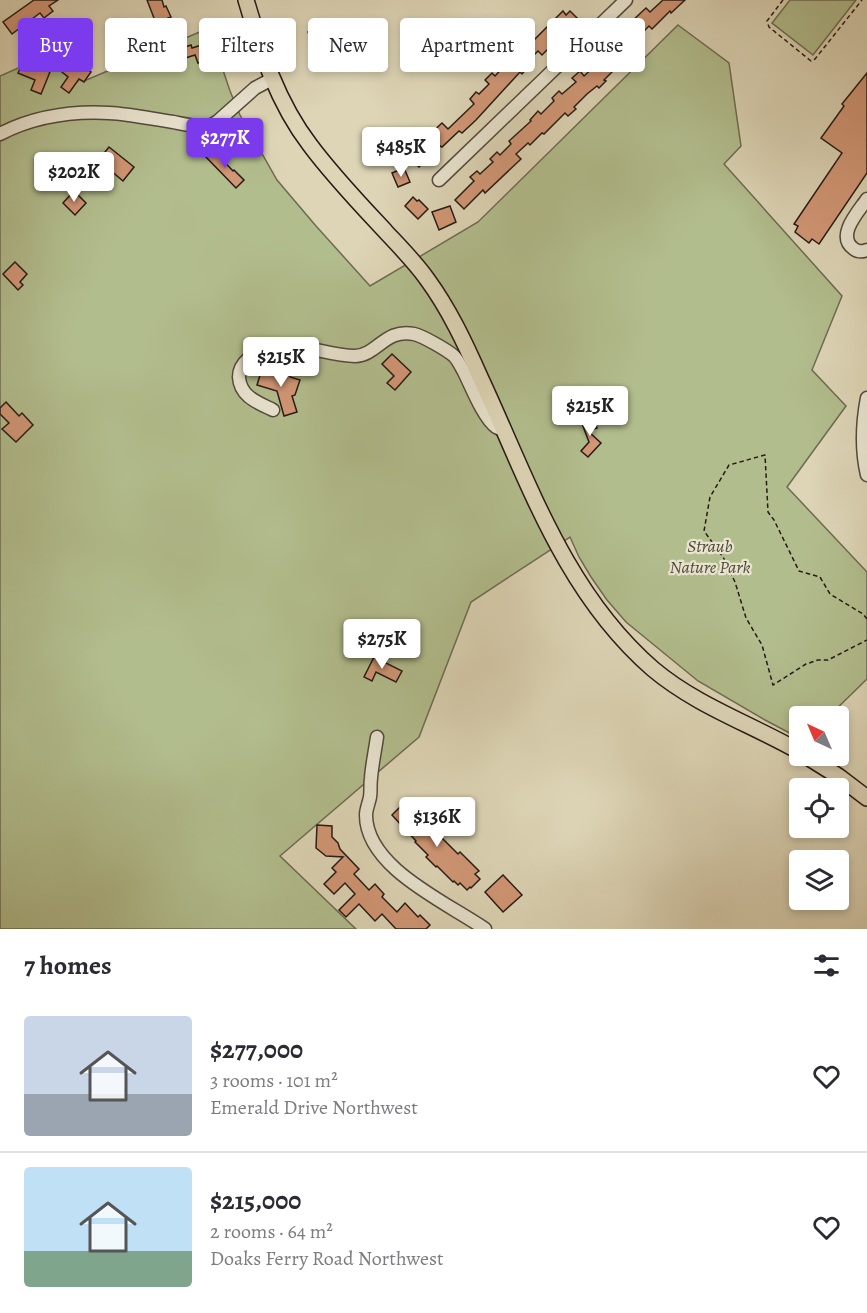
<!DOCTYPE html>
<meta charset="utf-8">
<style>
:root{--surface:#fff;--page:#f2f2f3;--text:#2b2b33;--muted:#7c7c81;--line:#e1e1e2;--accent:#7c3aed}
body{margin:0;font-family:Alegreya,serif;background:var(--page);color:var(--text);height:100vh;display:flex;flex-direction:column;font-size:22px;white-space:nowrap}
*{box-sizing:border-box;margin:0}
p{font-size:20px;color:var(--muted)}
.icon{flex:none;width:33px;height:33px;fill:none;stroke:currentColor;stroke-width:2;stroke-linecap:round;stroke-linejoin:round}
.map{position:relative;height:929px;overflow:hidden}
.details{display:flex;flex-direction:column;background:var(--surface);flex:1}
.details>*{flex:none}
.top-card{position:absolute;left:18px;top:18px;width:831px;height:54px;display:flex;gap:12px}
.needle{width:39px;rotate:316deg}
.controls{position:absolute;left:789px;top:706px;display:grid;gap:12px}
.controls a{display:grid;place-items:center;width:60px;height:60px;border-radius:6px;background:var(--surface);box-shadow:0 3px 9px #0003;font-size:30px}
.price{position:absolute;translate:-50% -51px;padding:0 14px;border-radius:6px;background:#fff;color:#222;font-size:20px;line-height:39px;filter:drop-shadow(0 2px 3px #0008)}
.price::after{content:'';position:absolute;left:50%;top:36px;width:18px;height:14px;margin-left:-9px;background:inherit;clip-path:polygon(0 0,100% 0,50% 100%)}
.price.active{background:var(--accent);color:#fff}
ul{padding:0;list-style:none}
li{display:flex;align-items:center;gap:18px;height:150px;padding:0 24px}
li+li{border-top:2px solid var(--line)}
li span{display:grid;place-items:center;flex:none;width:168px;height:120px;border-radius:6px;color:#555}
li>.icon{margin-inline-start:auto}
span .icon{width:72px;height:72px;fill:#fffc;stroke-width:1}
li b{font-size:26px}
h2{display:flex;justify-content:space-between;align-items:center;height:72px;padding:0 24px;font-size:26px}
.tag{padding:0 21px;border-radius:6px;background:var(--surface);box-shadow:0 3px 9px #0003;font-size:21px;line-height:54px}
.tag.active{background:var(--accent);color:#fff}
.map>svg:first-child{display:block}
</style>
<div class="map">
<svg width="867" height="929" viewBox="0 0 867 929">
<rect width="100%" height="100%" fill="#ddd5b6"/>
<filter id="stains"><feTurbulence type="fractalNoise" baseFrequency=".00333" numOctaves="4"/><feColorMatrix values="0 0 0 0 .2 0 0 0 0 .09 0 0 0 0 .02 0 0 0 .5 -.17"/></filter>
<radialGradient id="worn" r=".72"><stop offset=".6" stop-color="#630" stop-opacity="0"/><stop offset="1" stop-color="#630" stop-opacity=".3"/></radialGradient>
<!-- green -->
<g fill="#b2bd8d" stroke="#6c6c51" stroke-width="1.5">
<polygon points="790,0 856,0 813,55 772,23"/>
<polygon points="678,25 729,63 741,146 724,164 842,296 812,370 846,406 787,487 867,572 867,679 828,717 800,717 799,738 765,720 698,681 626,622 607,600 591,577 579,557 570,537 471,602 419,737 280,856 356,929 0,929 0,76 70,45 84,81 209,28 230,91 240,115 277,180 316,226 370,286 478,222"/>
</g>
<!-- building -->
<g fill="#d29776" stroke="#261a15" stroke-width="1.5">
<polygon points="34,0 58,0 49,6 53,11 44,18 40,13 12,34 3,22"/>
<polygon points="147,0 162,0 164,7 166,6 171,17 168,18 171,26 159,31"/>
<polygon points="663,0 685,0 671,13 670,11 652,29 649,26 640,35 643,39 638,44 634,40 620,53 622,55 611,66 614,70 604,80 606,81 599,88 597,86 587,94 574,107 576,109 568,116 565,113 544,134 542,133 530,145 528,143 516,154 521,159 485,193 483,190 464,209 455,200 474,181 470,177 477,171 480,174 493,162 490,159 497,152 500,155 511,144 509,141 531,121 530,120 538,111 541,114 554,101 552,98 559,91 562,94 576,82 572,78 580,71 584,76 596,65 593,61 616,38 615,37 646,8 650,12"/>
<polygon points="563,11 566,15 570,11 580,21 569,30 567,28 553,42 554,43 542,55 538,51 525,64 528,67 522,74 520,72 476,120 462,133 459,131 442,147 440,146 419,167 410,158 432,136 430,134 442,123 448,129 474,104 470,99 476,92 479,94 489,84 485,80 492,73 495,76 509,61 507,59 522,44 526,48"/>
<polygon points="321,28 329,52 317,57 308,32"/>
<polygon points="174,43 176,50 191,45 192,48 208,43 213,58 198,63 195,55 179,60 180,62 164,67 159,47"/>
<polygon points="71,58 91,72 84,82 79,79 69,93 61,87 68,77 62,72"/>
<polygon points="23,62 50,72 41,94 31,90 35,80 18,73"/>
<polygon points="867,73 867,173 819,244 812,239 809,243 795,232 798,226 794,224 842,153 821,138 844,106 842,104"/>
<polygon points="109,147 134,167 123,181 110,170 113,167 101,157"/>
<polygon points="212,149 233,171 234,170 244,180 236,188 205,156"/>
<polygon points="404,168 410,182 398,187 392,173"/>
<polygon points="74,191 86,203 75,215 63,203"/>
<polygon points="413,197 417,201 419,200 428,209 418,219 405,206"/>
<polygon points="450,206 456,222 439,230 432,212"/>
<polygon points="15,262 27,274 20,282 23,285 18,290 3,274"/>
<polygon points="392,354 411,372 395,390 387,383 394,376 382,364"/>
<polygon points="287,368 290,377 300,380 295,395 292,396 297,412 284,416 277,391 257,385 261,372 265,370 272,373"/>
<polygon points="6,402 19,416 22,413 33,425 16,442 2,429 9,423 0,414 0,408"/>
<polygon points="593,417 597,428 588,431 601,443 588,457 581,451 589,442 581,421"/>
<polygon points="374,657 402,671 396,682 376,672 372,681 364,677"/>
<polygon points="412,803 425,816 422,818 458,854 460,852 479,871 475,874 480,879 471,888 470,887 467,890 460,883 458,885 454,881 453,882 437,866 436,867 426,857 428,855 415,842 416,841 392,815 402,805 406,809"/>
<polygon points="317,825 332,826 332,837 338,843 340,849 359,869 354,874 369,890 375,884 384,894 382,897 397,912 405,903 418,917 420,915 430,925 426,929 396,929 382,914 375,921 359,904 346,917 339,910 355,894 345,883 334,894 324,884 336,872 332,868 343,857 326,856 316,848"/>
<polygon points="503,875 522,895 503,912 485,892"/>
</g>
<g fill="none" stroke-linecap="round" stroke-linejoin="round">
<!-- minor casing -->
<g stroke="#54493d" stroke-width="15">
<g id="minor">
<path d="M0,134C33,117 72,111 109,113C130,114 152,119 173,122C183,124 195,127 205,126C210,126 214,124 218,121L255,88L272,79"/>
<polyline points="439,180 626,0"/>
<path d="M867,199C859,211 835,236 854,249C858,252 862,252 867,250"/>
<path d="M867,398C862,424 861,449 867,475"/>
<path d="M273,410C259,403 240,397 239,377C239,369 242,364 249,358C281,331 320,356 355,356C378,355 385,328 414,334C423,336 447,350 454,356C458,360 461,367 464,372C471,386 484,419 496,427C499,429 502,429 505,430"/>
<path d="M377,737C375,751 372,765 371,778C370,785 371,791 370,797C369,803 366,809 366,815C366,868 448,903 485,929"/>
</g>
</g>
<!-- major casing -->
<g stroke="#261a15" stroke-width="18">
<g id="major">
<path d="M246,0C261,51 277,102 310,145C333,176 360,204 386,232C400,247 415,262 427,279C449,309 465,343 480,377C528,480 564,592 653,669C697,706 751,724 800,752"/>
<polyline points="806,756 838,776 867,798"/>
</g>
</g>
<!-- path -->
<g stroke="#261a15" stroke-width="1.5" stroke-dasharray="4.5 3" stroke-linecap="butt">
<polyline points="783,0 767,21 769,27 811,61 815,59 862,0"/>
<polyline points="867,619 863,614 830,594 820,577 799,571 774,520 768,512 765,455 729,465 710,497 704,531 723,557 735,582 746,618 762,645 773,685 806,664 818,660 828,660 867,640"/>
</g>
<!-- minor -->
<use href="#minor" stroke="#e9e4d0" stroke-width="12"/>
<!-- major -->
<use href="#major" stroke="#ddd5b6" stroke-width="15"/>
</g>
<g text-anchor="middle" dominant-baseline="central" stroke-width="4.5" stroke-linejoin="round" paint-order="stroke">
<!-- park labels -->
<g font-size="18" font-style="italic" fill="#504b39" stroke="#e9e4d0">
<text x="710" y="546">Straub<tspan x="710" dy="21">Nature Park</tspan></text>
</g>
</g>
<rect width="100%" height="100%" filter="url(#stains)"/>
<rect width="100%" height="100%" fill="url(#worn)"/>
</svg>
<div class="controls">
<a><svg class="needle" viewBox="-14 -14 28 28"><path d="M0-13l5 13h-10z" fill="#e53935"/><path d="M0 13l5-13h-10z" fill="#7c7c81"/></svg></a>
<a><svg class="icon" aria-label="locate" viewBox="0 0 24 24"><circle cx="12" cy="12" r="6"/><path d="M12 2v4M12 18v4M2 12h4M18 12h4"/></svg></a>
<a><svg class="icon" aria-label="layers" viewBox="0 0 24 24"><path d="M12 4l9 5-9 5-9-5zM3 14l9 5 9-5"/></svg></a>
</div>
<b class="price active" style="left:225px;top:169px">$277K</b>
<b class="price" style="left:401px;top:178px">$485K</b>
<b class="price" style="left:74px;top:203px">$202K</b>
<b class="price" style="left:281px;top:388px">$215K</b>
<b class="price" style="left:590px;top:437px">$215K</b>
<b class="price" style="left:382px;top:670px">$275K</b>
<b class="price" style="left:437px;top:848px">$136K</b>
<div class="top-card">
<a class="tag active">Buy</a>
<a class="tag">Rent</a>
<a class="tag">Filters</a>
<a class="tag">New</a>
<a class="tag">Apartment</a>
<a class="tag">House</a>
</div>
</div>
<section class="details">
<h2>7 homes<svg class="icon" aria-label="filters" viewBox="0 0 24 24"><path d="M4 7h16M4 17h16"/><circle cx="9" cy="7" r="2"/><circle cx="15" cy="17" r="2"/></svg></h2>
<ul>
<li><span style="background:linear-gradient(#c9d6e8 65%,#9aa5b1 0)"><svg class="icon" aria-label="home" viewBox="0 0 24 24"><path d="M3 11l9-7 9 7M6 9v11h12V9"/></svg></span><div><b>$277,000</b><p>3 rooms · 101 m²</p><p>Emerald Drive Northwest</p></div><svg class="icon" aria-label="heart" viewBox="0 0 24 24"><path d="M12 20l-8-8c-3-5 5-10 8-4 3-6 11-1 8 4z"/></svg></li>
<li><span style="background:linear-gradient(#bfe0f5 70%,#7fa58c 0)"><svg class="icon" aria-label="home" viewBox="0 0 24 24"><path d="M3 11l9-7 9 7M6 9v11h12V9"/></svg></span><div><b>$215,000</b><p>2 rooms · 64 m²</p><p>Doaks Ferry Road Northwest</p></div><svg class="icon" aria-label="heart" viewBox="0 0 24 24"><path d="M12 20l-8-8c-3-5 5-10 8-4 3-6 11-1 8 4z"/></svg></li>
</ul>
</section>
